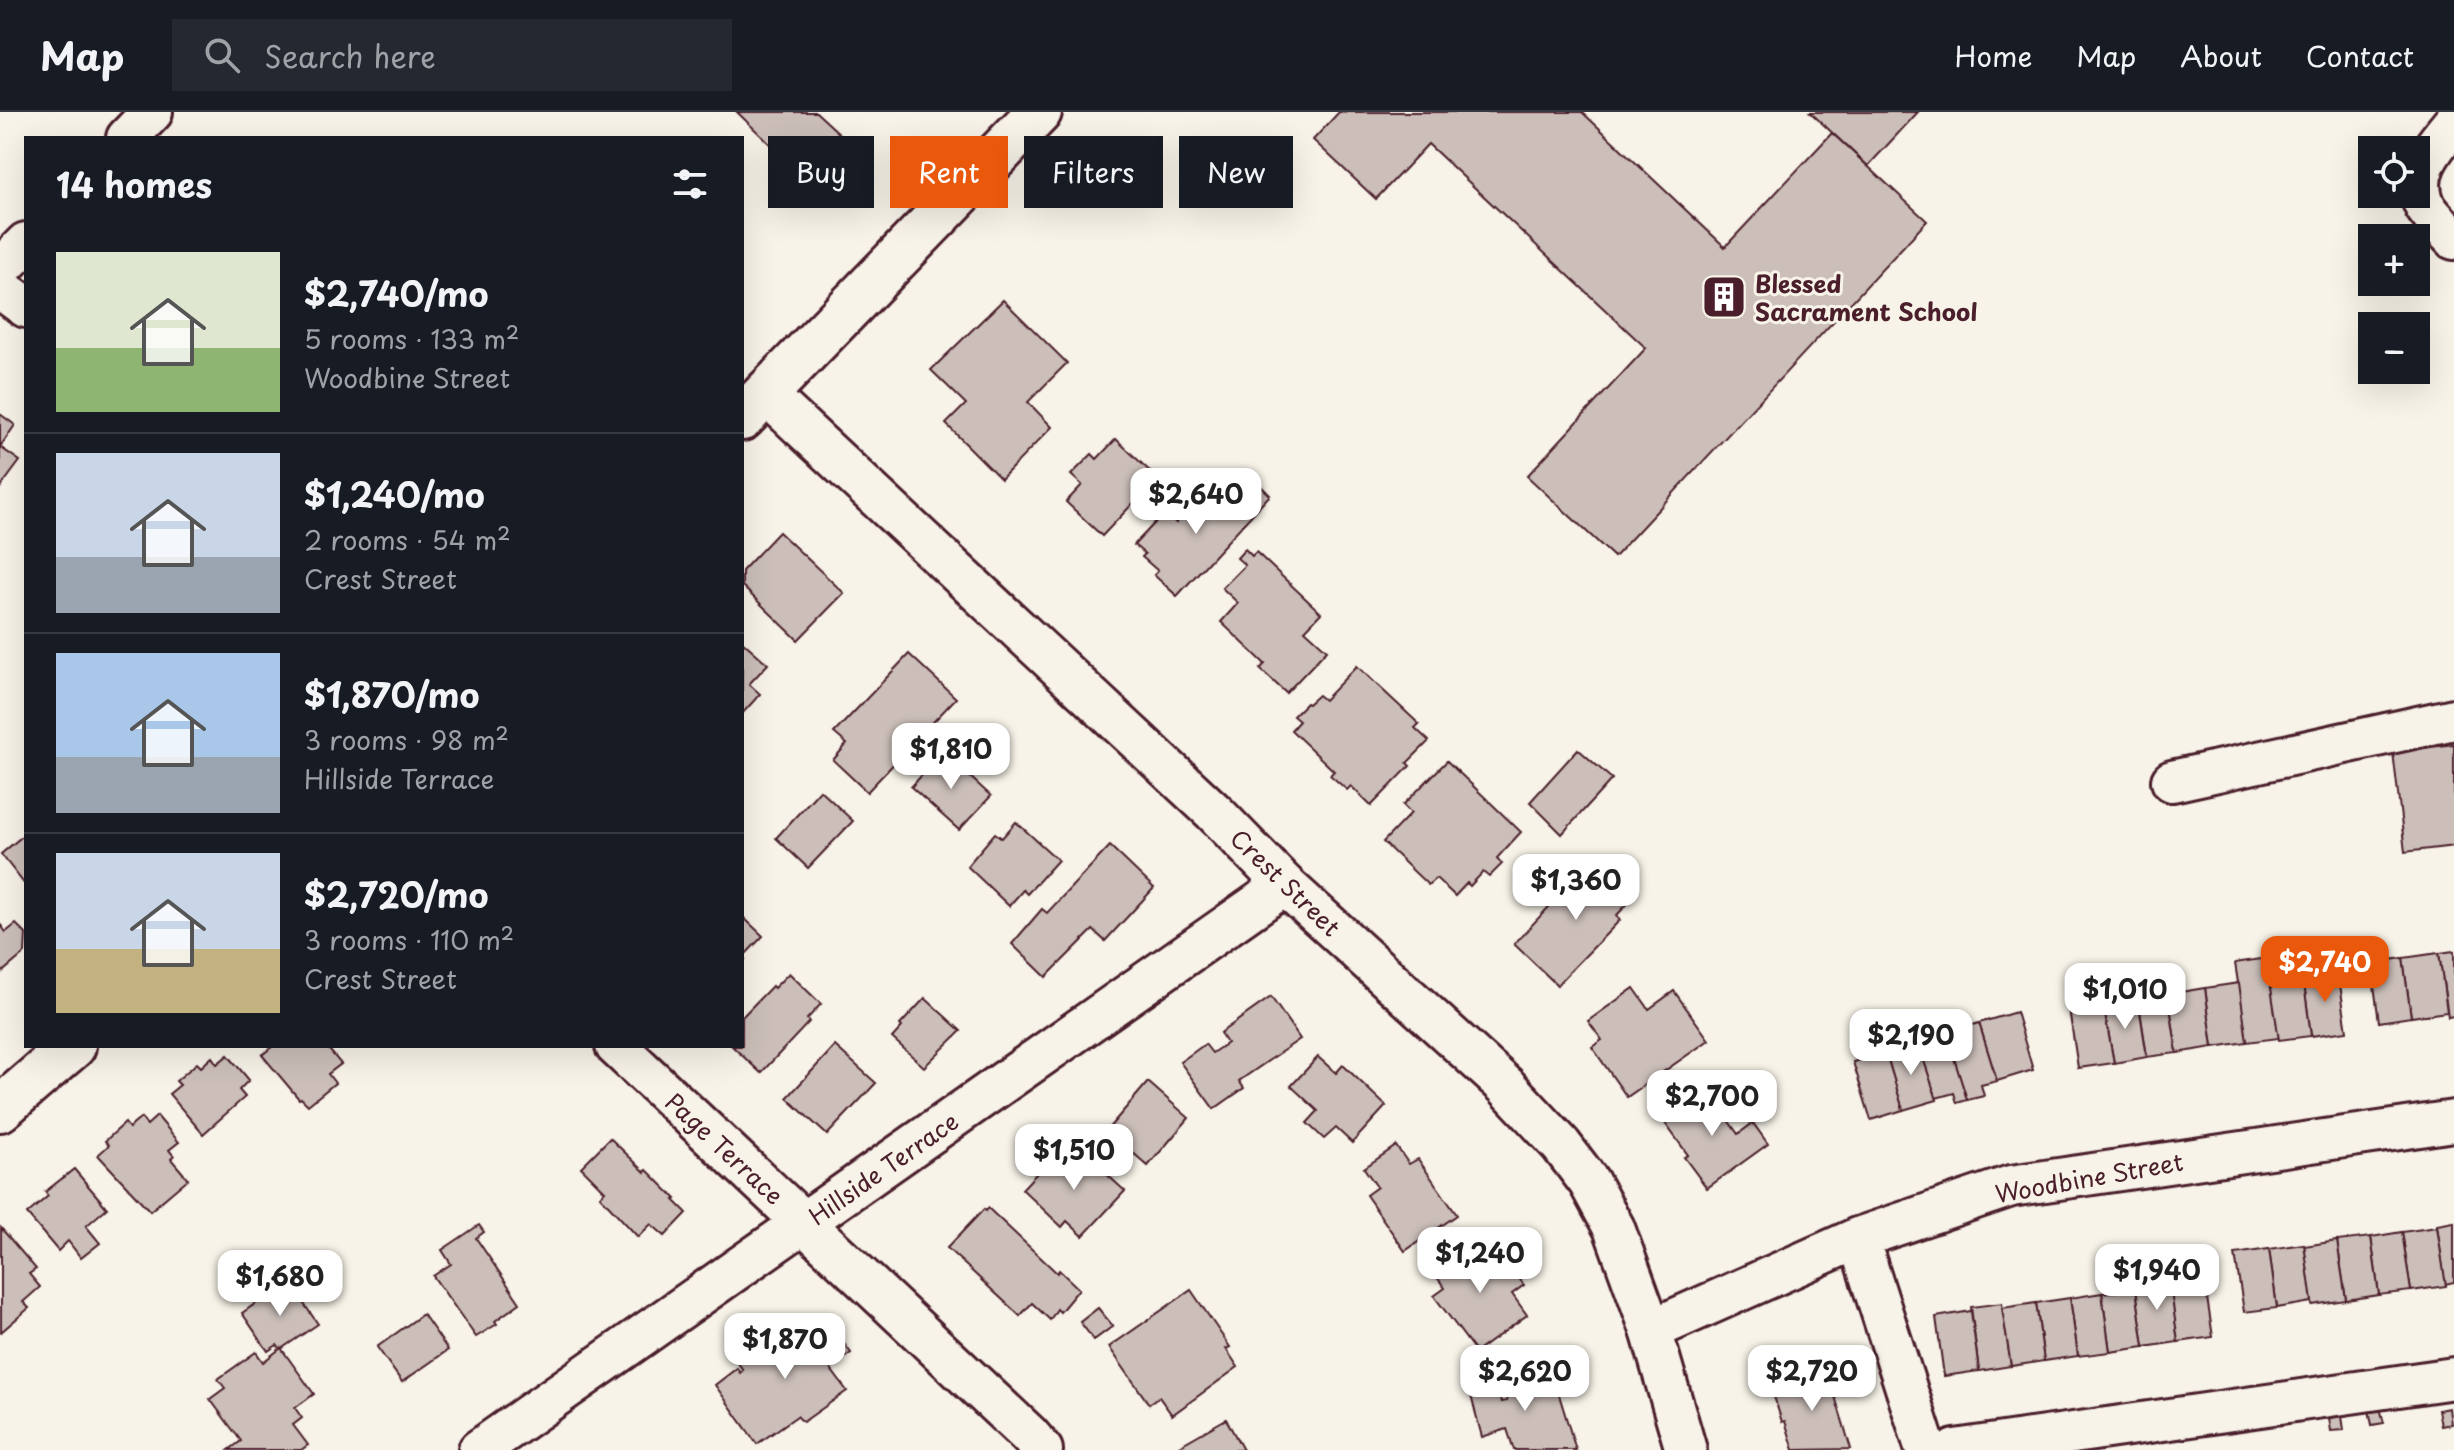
<!DOCTYPE html>
<meta charset="utf-8">
<style>
:root{--surface:#171b24;--page:#242831;--text:#f1f3f6;--muted:#9ea1a6;--line:#363941;--accent:#ea580c}
body{margin:0;font-family:"Playpen Sans",sans-serif;background:var(--page);color:var(--text);height:100vh;display:flex;flex-direction:column;font-size:30px;white-space:nowrap}
*{box-sizing:border-box;margin:0}
p{font-size:26px;color:var(--muted)}
.icon{flex:none;width:44px;height:44px;fill:none;stroke:currentColor;stroke-width:2;stroke-linecap:round;stroke-linejoin:round}
.map{position:relative;flex:1;overflow:hidden}
.details{position:absolute;left:24px;top:24px;width:720px;height:912px;display:flex;flex-direction:column;background:var(--surface);border-radius:0px;box-shadow:0 8px 32px #0002}
.details>*{flex:none}
.banner{position:absolute;left:768px;top:24px;width:760px;height:72px;display:flex;gap:16px}
.tools{position:absolute;left:2358px;top:24px;display:grid;gap:16px}
.tools a{display:grid;place-items:center;width:72px;height:72px;border-radius:0px;background:var(--surface);box-shadow:0 8px 32px #0002;font-size:40px}
.price{position:absolute;translate:-50% -68px;padding:0 18px;border-radius:16px;background:#fff;color:#222;font-size:26px;line-height:52px;filter:drop-shadow(0 2px 4px #0008)}
.price::after{content:'';position:absolute;left:50%;top:48px;width:24px;height:18px;margin-left:-12px;background:inherit;clip-path:polygon(0 0,100% 0,50% 100%)}
.price.current{background:var(--accent);color:#fff}
ul{padding:0;list-style:none}
li{display:flex;align-items:center;gap:24px;height:200px;padding:0 32px}
li+li{border-top:2px solid var(--line)}
li span{display:grid;place-items:center;flex:none;width:224px;height:160px;border-radius:0px;color:#555}
li>.icon{margin-inline-start:auto}
span .icon{width:96px;height:96px;fill:#fffc;stroke-width:1}
li b{font-size:34px}
h2{display:flex;justify-content:space-between;align-items:center;height:96px;padding:0 32px;font-size:34px}
.chip{padding:0 28px;border-radius:0px;background:var(--surface);box-shadow:0 8px 32px #0002;font-size:28px;line-height:72px}
.chip.current{background:var(--accent);color:#fff}
header{display:flex;align-items:center;gap:48px;box-sizing:border-box;height:112px;padding:0 40px;background:var(--surface);border-bottom:2px solid var(--line)}
header strong{font-size:38px}
nav{display:flex;gap:44px;margin-inline-start:auto;font-size:28px}
.search{width:560px;height:72px;background:var(--page);display:flex;align-items:center;gap:20px;box-sizing:border-box;padding:0 28px;border-radius:0px;color:var(--muted);font-size:30px}
.map>svg:first-child{display:block}
</style>
<header>
<strong>Map</strong>
<div class="search"><svg class="icon" aria-label="search" viewBox="0 0 24 24"><circle cx="10" cy="10" r="6"/><path d="M15 15l6 6"/></svg>Search here</div>
<nav><a>Home</a><a>Map</a><a>About</a><a>Contact</a></nav>
</header>
<div class="map">
<svg width="2454" height="1338" viewBox="0 0 2454 1338">
<rect width="100%" height="100%" fill="#f7f3e8"/>
<filter id="ink" filterUnits="userSpaceOnUse"><feTurbulence type="fractalNoise" baseFrequency=".0125" numOctaves="2"/><feDisplacementMap in="SourceGraphic" scale="16" xChannelSelector="R" yChannelSelector="G"/><feConvolveMatrix kernelMatrix="1 2 1 2 8 2 1 2 1" color-interpolation-filters="sRGB"/></filter>
<g filter="url(#ink)">
<!-- building -->
<g fill="#ccbfb9" stroke="#4a1f2b" stroke-width="2">
<polygon points="737,0 816,0 841,23 805,60 779,35 776,38"/>
<polygon points="1339,0 1582,0 1725,135 1832,21 1927,109 1614,445 1527,364 1646,236 1428,32 1376,87 1313,28"/>
<polygon points="1810,0 1918,0 1868,54"/>
<polygon points="1003,188 1067,251 1028,290 1052,315 1001,367 946,312 966,292 931,258"/>
<polygon points="0,302 15,313 0,335 20,349 0,376"/>
<polygon points="1116,327 1157,366 1102,424 1066,390 1082,373 1071,363 1092,342 1097,347"/>
<polygon points="1241,370 1255,383 1262,375 1270,383 1177,484 1154,463 1158,459 1142,445 1145,442 1134,433 1165,400 1176,411 1202,383 1216,397"/>
<polygon points="779,420 844,481 798,528 742,474 742,459"/>
<polygon points="1245,437 1252,444 1256,440 1321,501 1305,518 1327,538 1286,581 1260,557 1265,552 1221,510 1238,491 1222,476 1245,453 1237,446"/>
<polygon points="742,529 768,552 749,572 760,582 742,602"/>
<polygon points="909,542 956,586 867,680 833,648 847,632 834,621"/>
<polygon points="1357,554 1419,612 1415,616 1429,629 1407,651 1410,654 1371,694 1351,674 1347,678 1330,663 1334,659 1291,618 1299,609 1293,604 1306,591 1308,592 1318,583 1324,588"/>
<polygon points="2454,632 2454,734 2405,740 2393,640"/>
<polygon points="1578,637 1612,667 1562,722 1530,690"/>
<polygon points="943,640 991,684 959,718 911,675"/>
<polygon points="1447,649 1521,720 1497,746 1502,752 1489,765 1483,760 1470,774 1467,771 1455,784 1436,766 1428,773 1383,730 1411,701 1403,693"/>
<polygon points="820,678 853,709 808,756 776,726"/>
<polygon points="1016,710 1058,748 1027,782 1023,778 1009,794 967,754 995,721 1002,726"/>
<polygon points="26,721 26,774 1,742"/>
<polygon points="1110,734 1154,776 1105,829 1093,818 1046,865 1012,832 1042,797 1047,801"/>
<polygon points="1598,749 1606,757 1608,754 1637,782 1616,804 1620,808 1557,873 1514,832 1576,766 1578,769"/>
<polygon points="742,804 763,824 743,845 745,847 742,849"/>
<polygon points="0,812 6,820 16,812 26,822 25,841 0,862"/>
<polygon points="2454,839 2454,904 2448,905 2439,841"/>
<polygon points="2439,841 2447,900 2411,905 2403,846"/>
<polygon points="2267,846 2279,926 2247,930 2235,851"/>
<polygon points="2403,846 2411,905 2379,910 2371,851"/>
<polygon points="2338,859 2347,919 2311,924 2303,864"/>
<polygon points="789,861 821,892 807,907 809,910 761,961 732,934 742,934 742,905 772,874 774,876"/>
<polygon points="2303,864 2311,924 2279,928 2270,869"/>
<polygon points="2239,871 2247,930 2213,935 2205,876"/>
<polygon points="1634,876 1649,897 1674,879 1709,928 1627,985 1592,935 1602,928 1588,909"/>
<polygon points="2205,876 2213,935 2177,941 2168,882"/>
<polygon points="2168,882 2177,941 2147,945 2138,885"/>
<polygon points="1271,885 1300,927 1239,969 1244,976 1214,997 1180,950 1205,932 1212,941 1227,931 1220,921"/>
<polygon points="925,886 961,919 924,955 892,926 902,915 900,913"/>
<polygon points="2138,887 2147,945 2114,951 2103,892"/>
<polygon points="2103,892 2114,951 2078,956 2069,897"/>
<polygon points="2016,900 2033,958 1997,969 1979,911"/>
<polygon points="1979,911 1997,969 1981,973 1984,984 1967,988 1946,921"/>
<polygon points="1946,921 1964,978 1967,988 1957,991 1954,981 1936,986 1918,931 1918,929"/>
<polygon points="1918,931 1937,988 1903,998 1886,941"/>
<polygon points="273,934 326,934 341,952 328,962 335,971 308,993 301,986 299,987 262,943"/>
<polygon points="835,934 876,971 827,1023 787,986"/>
<polygon points="1886,941 1903,998 1871,1008 1853,950"/>
<polygon points="228,943 249,968 239,978 245,985 203,1022 169,982 180,973 176,969 197,951 201,955 212,945 217,952"/>
<polygon points="1318,945 1336,961 1343,953 1386,994 1352,1031 1336,1016 1324,1027 1307,1011 1318,999 1291,974"/>
<polygon points="1148,970 1189,1006 1148,1054 1107,1018"/>
<polygon points="1705,976 1738,1022 1753,1011 1768,1032 1707,1076 1684,1045 1688,1043 1662,1007"/>
<polygon points="157,1004 179,1030 169,1038 174,1044 171,1047 188,1067 150,1099 98,1043 109,1033 105,1029 125,1011 129,1016 141,1006 147,1013"/>
<polygon points="610,1026 645,1060 647,1058 676,1087 674,1088 687,1101 665,1124 651,1112 638,1125 600,1084 605,1079 581,1055"/>
<polygon points="1396,1034 1409,1052 1418,1047 1457,1103 1405,1139 1366,1083 1377,1075 1364,1056"/>
<polygon points="1079,1037 1125,1079 1083,1124 1067,1109 1062,1115 1022,1077 1049,1048 1059,1059"/>
<polygon points="74,1057 107,1096 86,1114 100,1131 81,1146 68,1129 58,1139 27,1102 48,1084 45,1080"/>
<polygon points="988,1096 1057,1161 1059,1158 1079,1177 1060,1200 1057,1197 1050,1208 1032,1191 1020,1204 947,1136 984,1097 986,1099"/>
<polygon points="2454,1110 2454,1170 2445,1172 2437,1113"/>
<polygon points="479,1113 484,1120 476,1126 520,1191 495,1209 497,1212 476,1225 433,1164 451,1152 442,1138"/>
<polygon points="2437,1115 2446,1174 2411,1179 2402,1120"/>
<polygon points="1,1116 36,1157 29,1162 40,1175 23,1190 29,1196 1,1220"/>
<polygon points="2402,1120 2411,1179 2379,1183 2371,1125"/>
<polygon points="2371,1125 2379,1183 2346,1188 2337,1129"/>
<polygon points="2337,1129 2346,1188 2312,1193 2304,1134"/>
<polygon points="1474,1130 1486,1147 1497,1138 1524,1173 1512,1182 1527,1203 1476,1240 1434,1184 1445,1176 1433,1160"/>
<polygon points="2304,1132 2312,1190 2277,1196 2269,1137"/>
<polygon points="2269,1137 2277,1196 2244,1200 2235,1142"/>
<polygon points="2170,1166 2178,1230 2144,1235 2135,1171"/>
<polygon points="2204,1166 2213,1225 2178,1230 2170,1171"/>
<polygon points="288,1169 318,1212 281,1237 277,1233 268,1239 242,1201"/>
<polygon points="2136,1177 2144,1235 2110,1240 2102,1181"/>
<polygon points="1191,1178 1230,1235 1226,1237 1238,1255 1172,1303 1159,1285 1149,1292 1109,1235"/>
<polygon points="2102,1181 2110,1240 2078,1244 2070,1186"/>
<polygon points="2070,1186 2078,1244 2044,1249 2036,1191"/>
<polygon points="2002,1191 2011,1254 1979,1259 1971,1195"/>
<polygon points="2036,1191 2044,1249 2011,1254 2002,1196"/>
<polygon points="1098,1196 1113,1214 1094,1228 1080,1210"/>
<polygon points="1971,1199 1979,1259 1944,1264 1936,1205"/>
<polygon points="423,1202 448,1238 402,1270 377,1235"/>
<polygon points="799,1211 804,1219 815,1211 827,1227 836,1221 851,1241 830,1256 847,1279 803,1310 797,1304 757,1332 715,1273 737,1256 740,1261 743,1258 737,1250 752,1241 757,1249 759,1247 755,1242"/>
<polygon points="281,1236 314,1282 295,1296 302,1306 293,1313 308,1333 301,1338 229,1338 241,1329 210,1287 225,1276 218,1267 256,1240 263,1250"/>
<polygon points="1540,1256 1547,1276 1556,1273 1576,1338 1514,1338 1507,1317 1482,1325 1470,1280 1496,1273 1501,1290 1507,1289 1501,1268 1507,1266 1506,1260 1517,1258 1518,1263"/>
<polygon points="1827,1258 1851,1337 1794,1338 1785,1309 1782,1310 1771,1275"/>
<polygon points="2380,1296 2384,1311 2372,1313 2369,1298"/>
<polygon points="2449,1296 2451,1312 2441,1314 2438,1298"/>
<polygon points="2342,1304 2344,1318 2331,1319 2329,1306"/>
<polygon points="1226,1307 1243,1338 1172,1338"/>
</g>
<g fill="none" stroke-linecap="round" stroke-linejoin="round">
<!-- minor casing -->
<g stroke="#4a1f2b" stroke-width="46">
<g id="minor">
<path d="M2454,10C2434,35 2409,61 2425,94C2431,105 2445,117 2454,127"/>
<polyline points="127,26 152,0"/>
<polyline points="0,157 26,131"/>
<polyline points="0,176 26,195"/>
<polyline points="766,282 1214,700 1285,773 1505,973 1561,1033 1589,1070 1614,1116 1651,1218 1686,1338"/>
<polyline points="2172,669 2454,607"/>
<polyline points="616,934 1029,1323 1042,1338"/>
<polyline points="1858,1126 1926,1338"/>
<polyline points="1651,1218 1858,1126 2011,1074 2454,1009"/>
<polyline points="479,1338 1285,773"/>
<polyline points="1955,1338 2454,1266"/>
</g>
</g>
<!-- major casing -->
<g stroke="#4a1f2b" stroke-width="50">
<g id="major">
<polyline points="742,306 1039,0"/>
<polyline points="0,997 73,934"/>
</g>
</g>
<!-- minor -->
<use href="#minor" stroke="#f7f3e8" stroke-width="40"/>
<!-- major -->
<use href="#major" stroke="#f7f3e8" stroke-width="44"/>
</g>
</g>
<!-- icons -->
<defs>
<g id="building-square" transform="scale(2.3)"><rect x="-9" y="-9" width="18" height="18" rx="4" fill="#4a1f2b" stroke="#f7f3e8"/><path d="M-4-6H4V6H1V3H-1V6H-4ZM-2.5-4.3h1.7v1.8h-1.7ZM.8-4.3h1.7v1.8H.8ZM-2.5-1h1.7V.8h-1.7ZM.8-1h1.7V.8H.8Z" fill="#fff"/></g>
</defs>
<g fill-rule="evenodd">
<use href="#building-square" x="1724" y="185"/>
</g>
<g text-anchor="middle" dominant-baseline="central" stroke-width="6" stroke-linejoin="round" paint-order="stroke">
<!-- poi labels -->
<g font-size="24" font-weight="bold" fill="#4a1f2b" stroke="#f7f3e8" text-anchor="start">
<text x="1755" y="171">Blessed<tspan x="1755" dy="28">Sacrament School</tspan></text>
</g>
<!-- street labels -->
<g font-size="24" fill="#4a1f2b" stroke="#f7f3e8">
<text transform="translate(1286 770) rotate(44)">Crest Street</text>
<text transform="translate(725 1036) rotate(43)">Page Terrace</text>
<text transform="translate(883 1056) rotate(-35)">Hillside Terrace</text>
<text transform="translate(2089 1065) rotate(-10)">Woodbine Street</text>
</g>
</g>
</svg>
<div class="tools">
<a><svg class="icon" aria-label="locate" viewBox="0 0 24 24"><circle cx="12" cy="12" r="6"/><path d="M12 2v4M12 18v4M2 12h4M18 12h4"/></svg></a>
<a>+</a>
<a>−</a>
</div>
<b class="price" style="left:1196px;top:424px">$2,640</b>
<b class="price" style="left:951px;top:679px">$1,810</b>
<b class="price" style="left:1576px;top:810px">$1,360</b>
<b class="price current" style="left:2325px;top:892px">$2,740</b>
<b class="price" style="left:2125px;top:919px">$1,010</b>
<b class="price" style="left:1911px;top:965px">$2,190</b>
<b class="price" style="left:1712px;top:1026px">$2,700</b>
<b class="price" style="left:1074px;top:1080px">$1,510</b>
<b class="price" style="left:1480px;top:1183px">$1,240</b>
<b class="price" style="left:2157px;top:1200px">$1,940</b>
<b class="price" style="left:280px;top:1206px">$1,680</b>
<b class="price" style="left:785px;top:1269px">$1,870</b>
<b class="price" style="left:1525px;top:1301px">$2,620</b>
<b class="price" style="left:1812px;top:1301px">$2,720</b>
<div class="banner">
<a class="chip">Buy</a>
<a class="chip current">Rent</a>
<a class="chip">Filters</a>
<a class="chip">New</a>
</div>
<section class="details">
<h2>14 homes<svg class="icon" aria-label="filters" viewBox="0 0 24 24"><path d="M4 7h16M4 17h16"/><circle cx="9" cy="7" r="2"/><circle cx="15" cy="17" r="2"/></svg></h2>
<ul>
<li><span style="background:linear-gradient(#dfe7d0 60%,#8fb573 0)"><svg class="icon" aria-label="home" viewBox="0 0 24 24"><path d="M3 11l9-7 9 7M6 9v11h12V9"/></svg></span><div><b>$2,740/mo</b><p>5 rooms · 133 m²</p><p>Woodbine Street</p></div></li>
<li><span style="background:linear-gradient(#c9d6e8 65%,#9aa5b1 0)"><svg class="icon" aria-label="home" viewBox="0 0 24 24"><path d="M3 11l9-7 9 7M6 9v11h12V9"/></svg></span><div><b>$1,240/mo</b><p>2 rooms · 54 m²</p><p>Crest Street</p></div></li>
<li><span style="background:linear-gradient(#a9c7e8 65%,#9aa5b1 0)"><svg class="icon" aria-label="home" viewBox="0 0 24 24"><path d="M3 11l9-7 9 7M6 9v11h12V9"/></svg></span><div><b>$1,870/mo</b><p>3 rooms · 98 m²</p><p>Hillside Terrace</p></div></li>
<li><span style="background:linear-gradient(#c9d6e8 60%,#c2b280 0)"><svg class="icon" aria-label="home" viewBox="0 0 24 24"><path d="M3 11l9-7 9 7M6 9v11h12V9"/></svg></span><div><b>$2,720/mo</b><p>3 rooms · 110 m²</p><p>Crest Street</p></div></li>
</ul>
</section>
</div>
